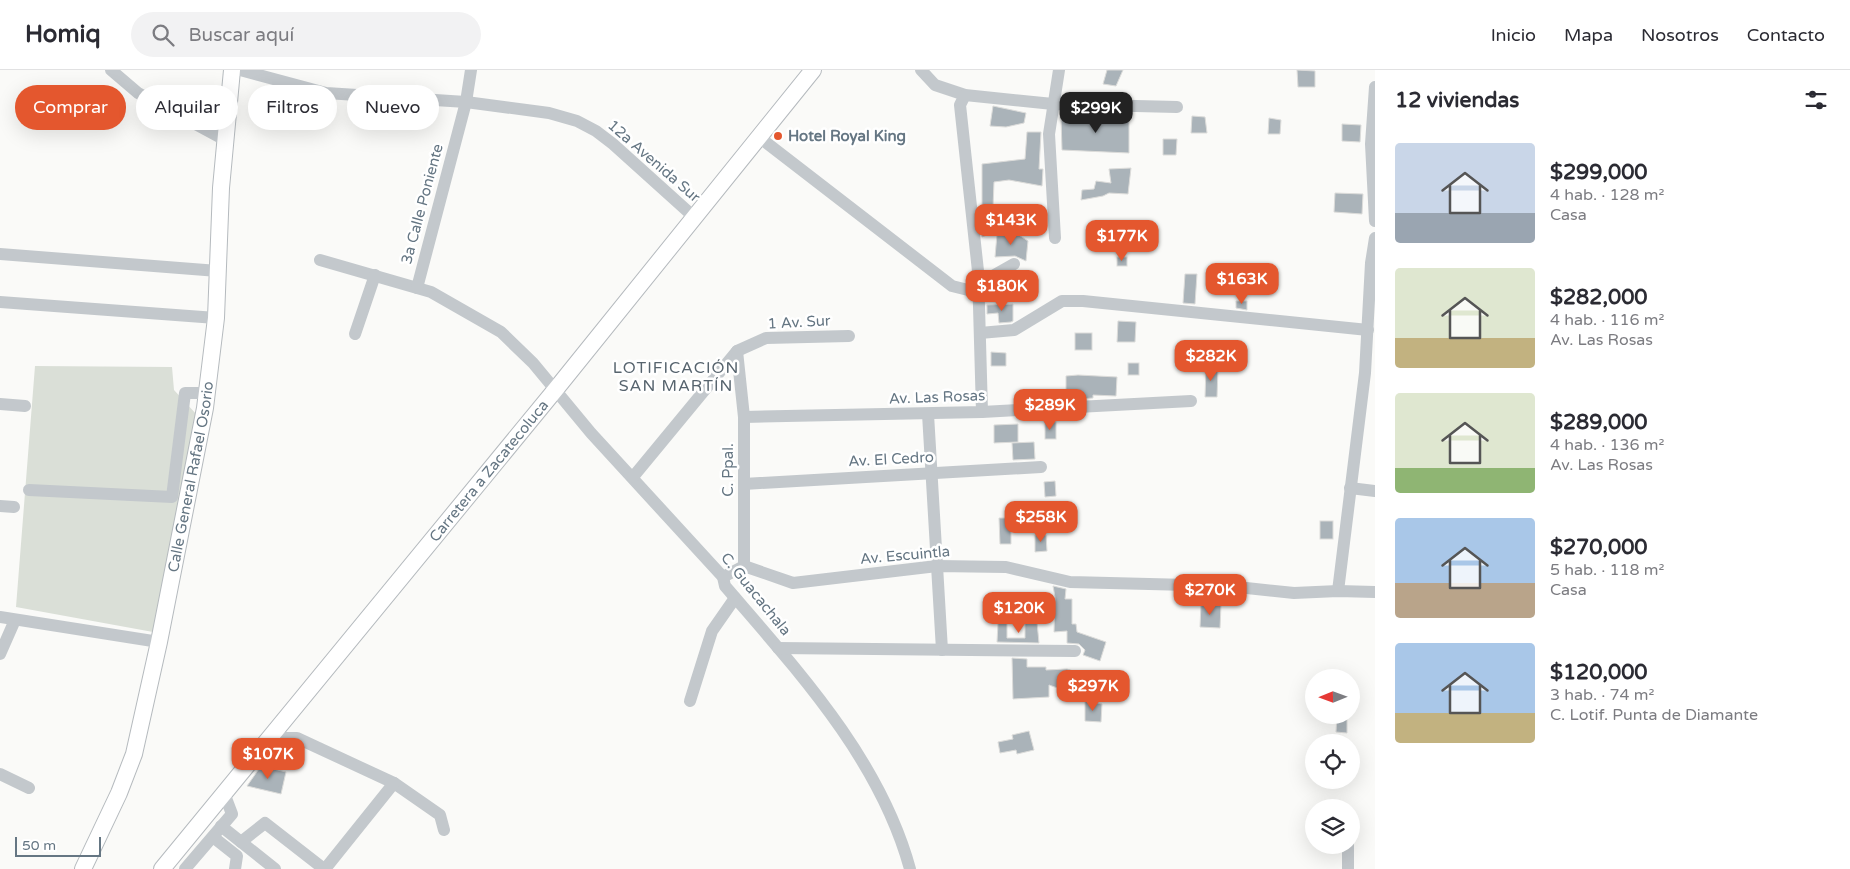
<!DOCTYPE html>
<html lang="es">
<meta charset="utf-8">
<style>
:root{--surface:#fff;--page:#f2f2f3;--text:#2b2b33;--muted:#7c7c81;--line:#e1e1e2;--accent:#e4572e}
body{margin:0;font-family:"Varela Round",sans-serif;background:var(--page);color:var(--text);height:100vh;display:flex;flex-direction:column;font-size:19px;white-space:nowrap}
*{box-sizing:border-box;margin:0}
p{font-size:16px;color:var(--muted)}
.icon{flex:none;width:28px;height:28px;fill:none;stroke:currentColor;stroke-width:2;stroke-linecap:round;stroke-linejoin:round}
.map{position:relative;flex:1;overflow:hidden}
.details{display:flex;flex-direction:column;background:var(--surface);width:475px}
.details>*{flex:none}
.hud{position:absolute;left:15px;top:15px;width:475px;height:45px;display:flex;gap:10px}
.needle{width:32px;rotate:269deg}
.tools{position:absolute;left:1305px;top:599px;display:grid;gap:10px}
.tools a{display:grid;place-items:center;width:55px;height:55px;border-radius:50%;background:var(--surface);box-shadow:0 5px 20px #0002;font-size:25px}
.scale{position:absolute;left:15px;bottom:12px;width:86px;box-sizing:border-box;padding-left:5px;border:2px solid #657683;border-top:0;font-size:14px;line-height:18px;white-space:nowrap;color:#657683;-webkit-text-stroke:4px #fff;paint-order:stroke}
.price{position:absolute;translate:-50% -42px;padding:0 11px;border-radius:10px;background:var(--accent);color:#fff;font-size:16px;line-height:32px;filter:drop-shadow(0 1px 2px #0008)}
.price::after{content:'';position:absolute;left:50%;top:30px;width:15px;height:11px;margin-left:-8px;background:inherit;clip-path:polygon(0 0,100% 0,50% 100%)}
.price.on{background:#222;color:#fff}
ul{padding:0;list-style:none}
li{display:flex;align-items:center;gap:15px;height:125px;padding:0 20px}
li span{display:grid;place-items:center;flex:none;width:140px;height:100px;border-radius:5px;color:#555}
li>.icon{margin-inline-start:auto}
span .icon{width:60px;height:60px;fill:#fffc;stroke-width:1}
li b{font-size:21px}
h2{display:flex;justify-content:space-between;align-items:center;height:60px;padding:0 20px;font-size:21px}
.tag{padding:0 18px;border-radius:22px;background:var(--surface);box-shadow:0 5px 20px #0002;font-size:18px;line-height:45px}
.tag.on{background:var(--accent);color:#fff}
header{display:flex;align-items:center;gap:30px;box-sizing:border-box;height:70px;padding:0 25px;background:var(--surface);border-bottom:1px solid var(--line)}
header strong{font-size:24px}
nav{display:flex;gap:28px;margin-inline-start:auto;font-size:18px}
.search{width:350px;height:45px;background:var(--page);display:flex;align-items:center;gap:12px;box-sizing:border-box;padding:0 18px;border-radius:28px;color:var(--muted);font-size:19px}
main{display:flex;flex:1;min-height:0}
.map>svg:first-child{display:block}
</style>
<header>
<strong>Homiq</strong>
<div class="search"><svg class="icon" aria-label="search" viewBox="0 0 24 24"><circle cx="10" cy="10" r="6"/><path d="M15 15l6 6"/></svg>Buscar aquí</div>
<nav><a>Inicio</a><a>Mapa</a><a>Nosotros</a><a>Contacto</a></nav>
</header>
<main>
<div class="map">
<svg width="1375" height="799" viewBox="0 0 1375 799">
<rect width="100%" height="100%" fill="#fafaf8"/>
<!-- green -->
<polygon fill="#dadfd7" points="35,296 172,297 174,320 197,345 153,562 16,537"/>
<!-- building -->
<g fill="#aab3b9" stroke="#dcdcda">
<polygon points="1107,0 1123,0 1116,16 1103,14"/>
<polygon points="1297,0 1315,1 1315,17 1298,17"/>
<polygon points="993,36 1026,43 1024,53 1006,57 990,56"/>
<polygon points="1192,46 1205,47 1207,63 1191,63"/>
<polygon points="1061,47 1129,47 1129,83 1062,80"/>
<polygon points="1269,48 1281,50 1280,64 1268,64"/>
<polygon points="1342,54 1361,55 1360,72 1342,71"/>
<polygon points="1027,62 1041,62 1039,99 1043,99 1042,116 1009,110 994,112 992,163 982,167 982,94 1025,89"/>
<polygon points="1163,69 1177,69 1176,85 1163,85"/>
<polygon points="1131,98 1128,124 1109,123 1103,126 1081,130 1082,120 1094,119 1096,111 1111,113 1109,99"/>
<polygon points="1335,123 1363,124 1362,144 1334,142"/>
<polygon points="1016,163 1028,171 1026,191 1015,186 995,187 997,164"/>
<rect x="1117" y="187" width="10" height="9"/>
<polygon points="1185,204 1197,204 1195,234 1183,233"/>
<polygon points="1236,231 1247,231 1247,240 1236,238"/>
<polygon points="1013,234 1013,251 1011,252 999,253 998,243 987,244 987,235"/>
<polygon points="1118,251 1136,252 1135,272 1117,272"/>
<rect x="1075" y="263" width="17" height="17"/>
<polygon points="991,282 1006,283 1006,296 991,296"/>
<rect x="1128" y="293" width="11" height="12"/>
<polygon points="1206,297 1218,298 1217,327 1205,327"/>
<polygon points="1078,305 1117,307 1116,326 1093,325 1093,328 1078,329 1078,324 1066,324 1066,306"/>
<rect x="1045" y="352" width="11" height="17"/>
<polygon points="1018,354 1018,372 994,373 994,355"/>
<polygon points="1034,372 1035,389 1013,390 1012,373"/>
<polygon points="1055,411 1056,426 1045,427 1044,412"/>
<polygon points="999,448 1015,448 1015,460 1011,460 1011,474 1000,474"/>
<rect x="1320" y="451" width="13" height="18"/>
<polygon points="1035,465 1046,465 1047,481 1035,482"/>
<polygon points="1053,516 1066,519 1065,529 1072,529 1072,554 1076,554 1077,562 1106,572 1100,591 1083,585 1085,580 1079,574 1067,573 1067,561 1054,562 1055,527"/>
<polygon points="1201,534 1221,535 1220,558 1200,557"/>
<polygon points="1025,552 1037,552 1039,573 997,572 998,553 1007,553 1007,568 1025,568"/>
<polygon points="1012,588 1027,589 1027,597 1046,597 1046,600 1067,599 1099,609 1089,629 1049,615 1049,627 1013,629"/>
<polygon points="1085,631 1102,634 1101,652 1085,651"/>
<polygon points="1337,645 1347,645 1347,663 1336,662"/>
<polygon points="1029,661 1034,680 1017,684 1016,680 1000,683 998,672 1013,669 1012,665"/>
<polygon points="261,696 286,702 281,724 247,716"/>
</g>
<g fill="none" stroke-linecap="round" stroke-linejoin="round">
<!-- major casing -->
<g stroke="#b5babe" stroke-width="18">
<g id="major">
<path id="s1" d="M83,799L119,723L134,684L159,572L205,338L216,248L221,118L232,0"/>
<path id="s2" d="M162,799L556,319L813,0"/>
</g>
</g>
<!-- minor -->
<g stroke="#c3c8cc" stroke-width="12">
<polyline points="111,0 138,23 225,70"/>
<polyline points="240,0 326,23 466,32 549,43 577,51 596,61 613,74 694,147"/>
<polyline points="921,0 935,15 965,25 1053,34 1177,37"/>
<polyline points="1375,17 1371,74 1375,151"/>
<polyline points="965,25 960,35 978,201 982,342"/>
<polyline points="759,67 952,216 968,220 1014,194"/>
<polyline points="1055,168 1049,64 1059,0"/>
<polyline points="0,184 218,201"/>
<path d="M320,190L431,222L501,262L533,293L591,363L723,507L725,516C798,601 880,689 910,799"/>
<polyline points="417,218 466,32 471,0"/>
<polyline points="0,232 216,248"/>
<polyline points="980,263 1014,260 1062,231 1083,231 1368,260"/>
<polyline points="355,264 375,205"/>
<polyline points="0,334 25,336"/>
<polyline points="928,344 942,580"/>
<polyline points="744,347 982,342 1191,331"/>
<polyline points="633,407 737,281 766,268 849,266"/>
<polyline points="744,414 1041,397"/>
<polyline points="1350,418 1375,421"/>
<polyline points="29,420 172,427 185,323 208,323"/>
<polyline points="0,436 14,437"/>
<polyline points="744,496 793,513 937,496 1006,497 1070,512 1228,516 1294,523 1338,521 1375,522"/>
<polyline points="723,507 744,496 744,347 737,281"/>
<polyline points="1338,521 1365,303 1371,193 1375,168"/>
<polyline points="0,547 159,572"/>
<polyline points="778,578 1075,581"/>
<polyline points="0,584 15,550"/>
<polyline points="690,631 712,561 735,528"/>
<polyline points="268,668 297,668 394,713 440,745 444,760"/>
<polyline points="0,704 29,718"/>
<polyline points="221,756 275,799"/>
<polyline points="213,767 237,786 235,799"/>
<polyline points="241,772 265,753 324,799"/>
<polyline points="185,799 232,744 224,723"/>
<polyline points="325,799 394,713"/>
<polyline points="1348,799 1348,775"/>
</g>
<!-- major -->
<use href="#major" stroke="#fff" stroke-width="16"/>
</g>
<!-- markers -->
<circle fill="#e4572e" stroke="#fff" stroke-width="2" cx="778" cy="66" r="5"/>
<g text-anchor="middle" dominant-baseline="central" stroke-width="5" stroke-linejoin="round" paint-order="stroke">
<!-- poi labels -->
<g font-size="15" font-weight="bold" fill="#657683" stroke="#fff" text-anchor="start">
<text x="788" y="66">Hotel Royal King</text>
</g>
<!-- street labels -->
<g font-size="15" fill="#657683" stroke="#fff">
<text transform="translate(654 91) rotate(41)">12a Avenida Sur</text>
<text transform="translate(422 134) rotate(-75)">3a Calle Poniente</text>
<text transform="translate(799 252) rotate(-3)">1 Av. Sur</text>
<text transform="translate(937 327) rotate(-2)">Av. Las Rosas</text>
<text transform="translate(891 389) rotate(-3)">Av. El Cedro</text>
<text transform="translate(728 400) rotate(-90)">C. Ppal.</text>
<text stroke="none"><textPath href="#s2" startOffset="515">Carretera a Zacatecoluca</textPath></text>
<text stroke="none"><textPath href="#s1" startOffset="409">Calle General Rafael Osorio</textPath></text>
<text transform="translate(905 485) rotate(-5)">Av. Escuintla</text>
<text transform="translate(756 524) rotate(51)">C. Guacachala</text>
</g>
<!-- neighbourhood labels -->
<g font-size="16" letter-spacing="1" fill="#57646e" stroke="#fff">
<text x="676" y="298">LOTIFICACIÓN<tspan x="676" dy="18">SAN MARTÍN</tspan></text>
</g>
</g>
</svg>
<div class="tools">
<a><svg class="needle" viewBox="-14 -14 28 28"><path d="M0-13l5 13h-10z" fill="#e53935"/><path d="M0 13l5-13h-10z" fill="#7c7c81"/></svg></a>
<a><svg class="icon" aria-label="locate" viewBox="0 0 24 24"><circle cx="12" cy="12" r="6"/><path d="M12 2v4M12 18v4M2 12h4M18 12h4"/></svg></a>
<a><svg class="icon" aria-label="layers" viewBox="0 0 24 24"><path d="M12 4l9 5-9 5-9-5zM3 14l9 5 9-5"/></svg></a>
</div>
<div class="scale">50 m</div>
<b class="price on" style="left:1096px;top:64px">$299K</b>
<b class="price" style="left:1011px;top:176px">$143K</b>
<b class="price" style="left:1122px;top:192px">$177K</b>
<b class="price" style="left:1242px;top:235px">$163K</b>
<b class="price" style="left:1002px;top:242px">$180K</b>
<b class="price" style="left:1211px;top:312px">$282K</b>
<b class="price" style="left:1050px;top:361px">$289K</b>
<b class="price" style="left:1041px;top:473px">$258K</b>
<b class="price" style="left:1210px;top:546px">$270K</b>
<b class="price" style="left:1019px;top:564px">$120K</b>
<b class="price" style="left:1093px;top:642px">$297K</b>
<b class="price" style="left:268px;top:710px">$107K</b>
<div class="hud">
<a class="tag on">Comprar</a>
<a class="tag">Alquilar</a>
<a class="tag">Filtros</a>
<a class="tag">Nuevo</a>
</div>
</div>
<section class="details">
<h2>12 viviendas<svg class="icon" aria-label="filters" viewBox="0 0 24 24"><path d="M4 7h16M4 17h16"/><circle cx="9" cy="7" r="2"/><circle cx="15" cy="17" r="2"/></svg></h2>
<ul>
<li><span style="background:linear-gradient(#c9d6e8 70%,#9aa5b1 0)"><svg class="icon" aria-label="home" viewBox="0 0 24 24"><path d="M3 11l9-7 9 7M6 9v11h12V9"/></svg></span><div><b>$299,000</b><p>4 hab. · 128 m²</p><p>Casa</p></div></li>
<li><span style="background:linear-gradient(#dfe7d0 70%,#c2b280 0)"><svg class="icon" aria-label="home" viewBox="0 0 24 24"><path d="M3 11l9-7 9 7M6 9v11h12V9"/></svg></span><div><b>$282,000</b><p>4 hab. · 116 m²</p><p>Av. Las Rosas</p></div></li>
<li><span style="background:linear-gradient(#dfe7d0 75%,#8fb573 0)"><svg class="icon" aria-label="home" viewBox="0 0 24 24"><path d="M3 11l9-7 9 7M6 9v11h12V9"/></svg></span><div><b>$289,000</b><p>4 hab. · 136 m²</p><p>Av. Las Rosas</p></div></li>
<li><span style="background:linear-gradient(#a9c7e8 65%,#b9a48a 0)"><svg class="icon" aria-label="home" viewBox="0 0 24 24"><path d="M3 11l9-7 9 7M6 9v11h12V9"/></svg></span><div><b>$270,000</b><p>5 hab. · 118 m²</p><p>Casa</p></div></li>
<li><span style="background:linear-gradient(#a9c7e8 70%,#c2b280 0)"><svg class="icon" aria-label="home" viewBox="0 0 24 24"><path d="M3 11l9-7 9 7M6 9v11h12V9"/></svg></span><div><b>$120,000</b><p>3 hab. · 74 m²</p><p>C. Lotif. Punta de Diamante</p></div></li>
</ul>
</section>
</main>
